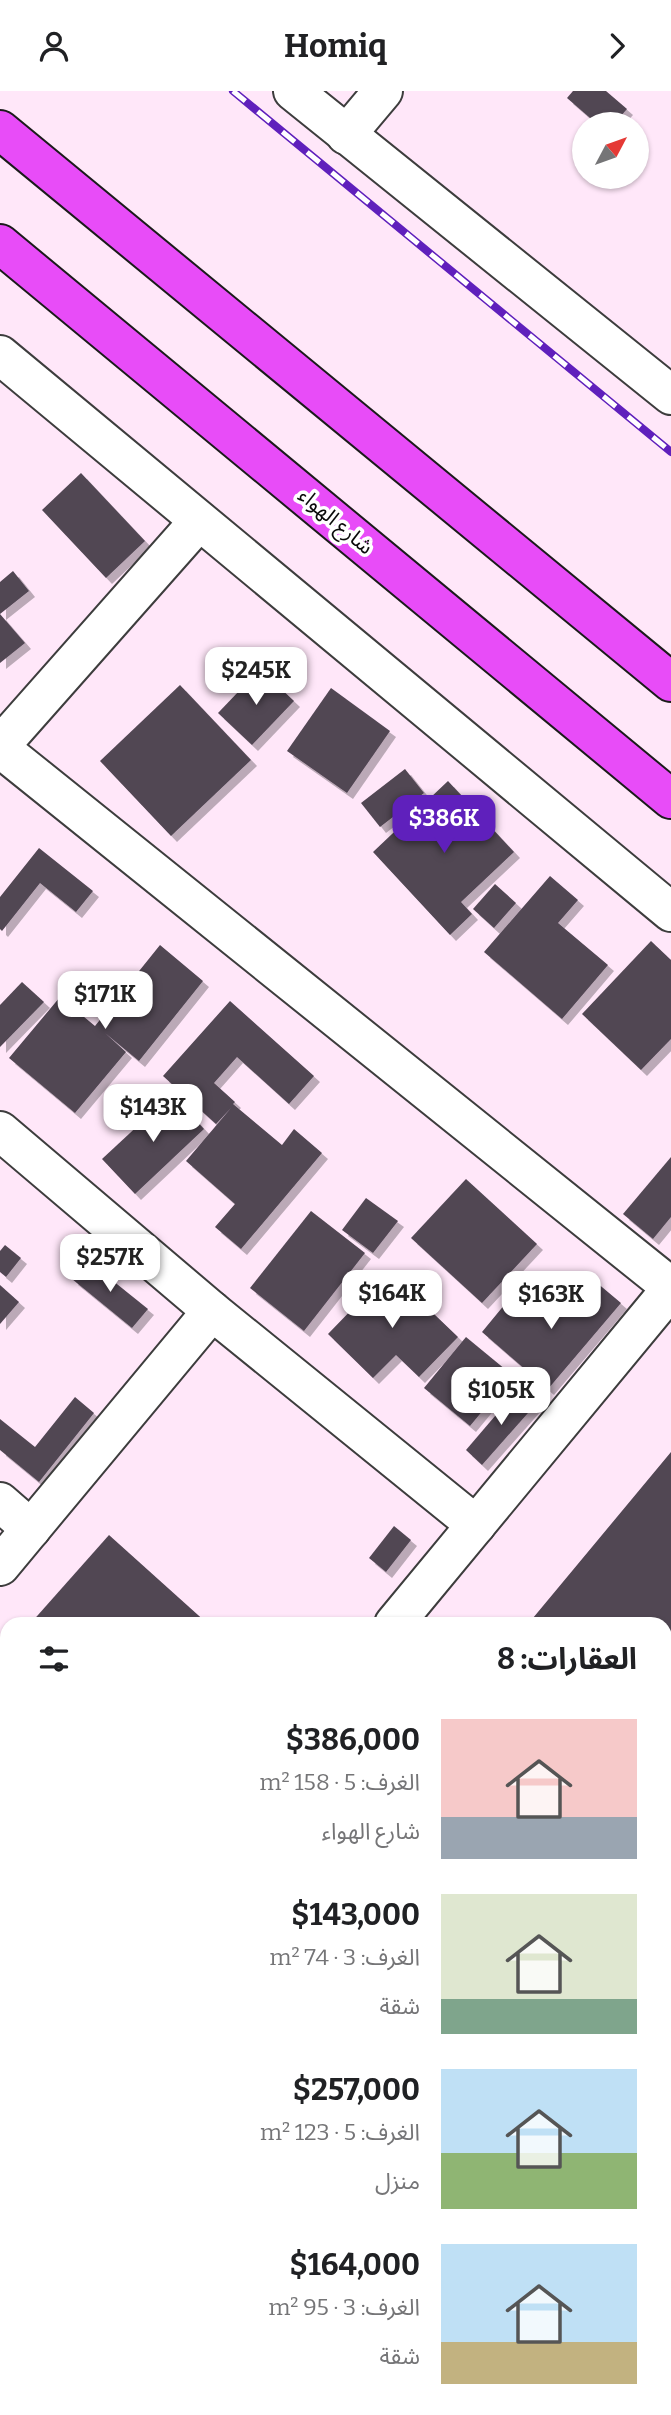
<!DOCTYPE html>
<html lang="ar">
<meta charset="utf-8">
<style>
:root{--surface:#fff;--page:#f6f6f6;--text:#202124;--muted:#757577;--accent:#5f20bc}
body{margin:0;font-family:Bitter,"Noto Sans Arabic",serif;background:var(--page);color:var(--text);direction:rtl;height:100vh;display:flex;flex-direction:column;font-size:26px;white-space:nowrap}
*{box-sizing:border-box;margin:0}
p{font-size:23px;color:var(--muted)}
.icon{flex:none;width:38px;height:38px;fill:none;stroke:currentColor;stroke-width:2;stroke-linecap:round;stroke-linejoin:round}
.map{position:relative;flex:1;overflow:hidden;direction:ltr}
.sheet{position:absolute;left:0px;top:1526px;width:672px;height:798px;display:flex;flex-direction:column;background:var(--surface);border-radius:21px 21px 0 0;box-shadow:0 2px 5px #0004;direction:rtl}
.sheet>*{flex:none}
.needle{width:46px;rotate:49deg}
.fabs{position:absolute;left:572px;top:21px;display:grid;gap:14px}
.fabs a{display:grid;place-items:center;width:77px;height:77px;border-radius:50%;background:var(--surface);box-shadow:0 2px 5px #0004;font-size:35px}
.price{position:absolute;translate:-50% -60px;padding:0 16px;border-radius:14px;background:#fff;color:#222;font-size:23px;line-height:46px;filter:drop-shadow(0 2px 4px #0008)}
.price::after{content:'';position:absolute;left:50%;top:42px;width:21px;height:16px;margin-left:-10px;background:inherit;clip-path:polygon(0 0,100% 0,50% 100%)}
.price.active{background:var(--accent);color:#fff}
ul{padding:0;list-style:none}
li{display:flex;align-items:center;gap:21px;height:175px;padding:0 35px}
li span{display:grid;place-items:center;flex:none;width:196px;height:140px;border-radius:0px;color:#555}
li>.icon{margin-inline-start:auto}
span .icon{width:84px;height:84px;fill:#fffc;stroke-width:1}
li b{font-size:30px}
h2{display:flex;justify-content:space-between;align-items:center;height:84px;padding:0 35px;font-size:30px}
header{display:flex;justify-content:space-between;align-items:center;height:91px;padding:0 35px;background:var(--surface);font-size:32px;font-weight:700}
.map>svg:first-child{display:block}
</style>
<header><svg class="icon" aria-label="forward" viewBox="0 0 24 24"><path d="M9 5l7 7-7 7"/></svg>Homiq<svg class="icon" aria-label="person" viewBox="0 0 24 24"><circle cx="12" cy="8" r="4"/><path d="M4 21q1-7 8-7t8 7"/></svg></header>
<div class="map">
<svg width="671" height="2324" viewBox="0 0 671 2324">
<defs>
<filter id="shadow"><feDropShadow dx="6" dy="6" stdDeviation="0" flood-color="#0004"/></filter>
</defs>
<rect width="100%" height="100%" fill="#ffe7f9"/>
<!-- building -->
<g fill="#514653" filter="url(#shadow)">
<polygon points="573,0 606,0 627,18 614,33 597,33 567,7"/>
<polygon points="81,382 145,450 106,487 42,419"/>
<polygon points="13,480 29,500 0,523 25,552 0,572 0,491"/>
<polygon points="260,578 294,610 252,654 218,622"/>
<polygon points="180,594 251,669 171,745 100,670"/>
<polygon points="331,597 390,640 347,702 287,660"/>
<polygon points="405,678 424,702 380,736 361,712"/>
<polygon points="448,690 514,761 461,811 472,823 450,844 373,761"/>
<polygon points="39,757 93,800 76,821 40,792 2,840 0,838 0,806"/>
<polygon points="550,785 578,809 558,832 608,874 562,928 484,861"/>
<polygon points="495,793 516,812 494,837 473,818"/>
<polygon points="651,850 671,869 671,948 641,979 582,923"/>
<polygon points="160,854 203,890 139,970 105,942 126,961 75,1022 9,967 60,906 95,935"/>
<polygon points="22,891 44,911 0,956 0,914"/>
<polygon points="230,910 314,985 289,1013 237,966 214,992 235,1011 233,1013 282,1054 294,1038 322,1062 241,1158 215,1136 235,1113 186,1070 231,1017 216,1033 163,985"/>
<polygon points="172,1003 204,1038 135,1103 102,1068"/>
<polygon points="671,1066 671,1126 653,1148 623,1123"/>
<polygon points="466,1088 537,1153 482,1212 411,1147"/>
<polygon points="366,1107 398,1130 373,1162 342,1139"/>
<polygon points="311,1120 365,1162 304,1240 250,1197"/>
<polygon points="5,1154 21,1167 6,1186 0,1181 0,1160"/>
<polygon points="87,1169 148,1218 132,1237 72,1188"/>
<polygon points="389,1180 458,1246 419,1286 396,1264 373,1287 328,1243"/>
<polygon points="590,1186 621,1212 548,1298 482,1241 515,1201 552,1232"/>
<polygon points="0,1194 19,1211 0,1233"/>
<polygon points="466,1246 512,1284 470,1335 424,1297"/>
<polygon points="518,1298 536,1313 482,1374 466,1359"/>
<polygon points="75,1306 94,1322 39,1391 0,1359 0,1328 35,1356"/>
<polygon points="671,1361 671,1566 666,1588 665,1533 528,1533"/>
<polygon points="394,1435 411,1449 386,1481 369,1467"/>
<polygon points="109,1444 208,1533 30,1533"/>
<polygon points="7,1559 7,1734 0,1728 0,1567"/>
<polygon points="7,2125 7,2317 111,2317 105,2324 0,2324 0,2133"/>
<polygon points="199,2317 256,2317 251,2324 193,2324"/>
</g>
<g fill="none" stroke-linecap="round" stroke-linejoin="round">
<!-- minor casing -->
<g stroke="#3d3d3d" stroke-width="42">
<g id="minor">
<polyline points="293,0 671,304"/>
<polyline points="346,44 383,0"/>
<polyline points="0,264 671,821"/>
<polyline points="0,655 199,430"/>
<polyline points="0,657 671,1196"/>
<polyline points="0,1040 212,1220 476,1434"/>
<polyline points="0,1411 31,1438"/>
<polyline points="0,1475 212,1220"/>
<polyline points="394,1533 671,1198"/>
<polyline points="0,1777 7,1783"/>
<polyline points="665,1969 671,1939"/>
<polyline points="0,2006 7,1998"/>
<polyline points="593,2324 595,2317"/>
</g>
</g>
<!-- highway casing -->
<g stroke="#1b1b1b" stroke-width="42">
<g id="highway">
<polyline points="0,39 671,591"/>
<polyline points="0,153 671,708"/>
</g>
</g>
<!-- minor -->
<use href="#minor" stroke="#fff" stroke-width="38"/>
<!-- highway -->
<use href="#highway" stroke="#e84cf8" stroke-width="38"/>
<!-- rail casing -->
<g stroke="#5f20bc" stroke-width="8">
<polyline id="rail" points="233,0 671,361"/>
</g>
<!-- rail -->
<use href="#rail" stroke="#fff" stroke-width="5" stroke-dasharray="16" stroke-linecap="butt"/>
</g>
<g text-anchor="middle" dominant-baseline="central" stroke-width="7" stroke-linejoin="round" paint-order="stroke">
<!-- street labels -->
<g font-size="21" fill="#0a0a0a" stroke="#fff">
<text transform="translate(336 430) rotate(40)">شارع الهواء</text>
</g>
</g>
</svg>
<div class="fabs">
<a><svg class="needle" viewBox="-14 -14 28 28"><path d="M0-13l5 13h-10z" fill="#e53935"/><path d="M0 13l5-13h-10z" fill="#757577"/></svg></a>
</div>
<b class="price" style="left:256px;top:616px">$245K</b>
<b class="price active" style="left:444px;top:764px">$386K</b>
<b class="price" style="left:105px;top:940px">$171K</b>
<b class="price" style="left:153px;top:1053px">$143K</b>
<b class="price" style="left:110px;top:1203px">$257K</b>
<b class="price" style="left:392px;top:1239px">$164K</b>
<b class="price" style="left:551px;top:1240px">$163K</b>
<b class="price" style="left:501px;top:1336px">$105K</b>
<section class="sheet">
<h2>العقارات: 8<svg class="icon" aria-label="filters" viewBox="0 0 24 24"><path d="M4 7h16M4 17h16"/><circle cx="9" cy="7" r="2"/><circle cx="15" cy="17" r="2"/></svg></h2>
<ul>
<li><span style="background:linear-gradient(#f6c9c9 70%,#9aa5b1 0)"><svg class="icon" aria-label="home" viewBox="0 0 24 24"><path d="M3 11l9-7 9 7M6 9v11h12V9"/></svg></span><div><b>$386,000</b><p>الغرف: 5 · 158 m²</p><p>شارع الهواء</p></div></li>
<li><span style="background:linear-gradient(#dfe7d0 75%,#7fa58c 0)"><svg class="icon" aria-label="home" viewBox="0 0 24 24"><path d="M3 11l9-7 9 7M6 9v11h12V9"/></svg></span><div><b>$143,000</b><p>الغرف: 3 · 74 m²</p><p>شقة</p></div></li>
<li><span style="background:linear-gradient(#bfe0f5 60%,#8fb573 0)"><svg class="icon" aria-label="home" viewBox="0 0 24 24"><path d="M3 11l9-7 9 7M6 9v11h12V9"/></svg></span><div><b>$257,000</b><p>الغرف: 5 · 123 m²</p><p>منزل</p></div></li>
<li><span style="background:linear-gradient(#bfe0f5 70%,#c2b280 0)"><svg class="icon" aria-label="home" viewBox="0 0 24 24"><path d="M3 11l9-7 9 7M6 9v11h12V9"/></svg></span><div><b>$164,000</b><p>الغرف: 3 · 95 m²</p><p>شقة</p></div></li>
</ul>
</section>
</div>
